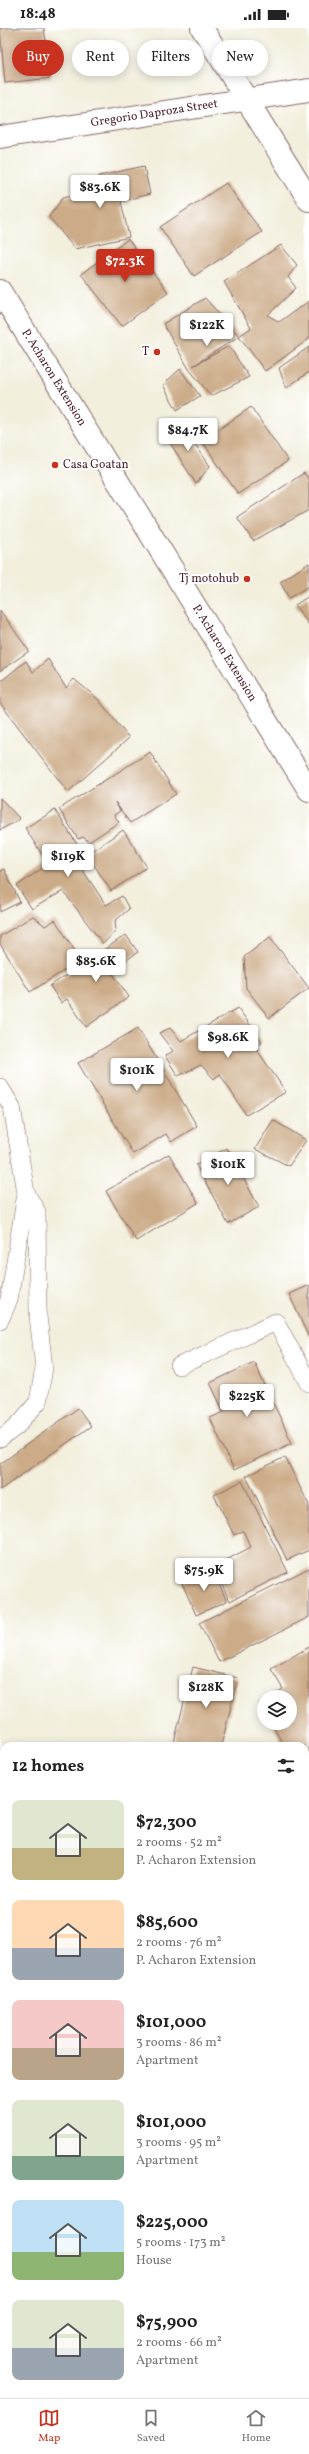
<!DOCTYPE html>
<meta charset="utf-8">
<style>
:root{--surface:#fff;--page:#f2f2f2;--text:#222;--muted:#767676;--line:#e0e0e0;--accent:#c8321e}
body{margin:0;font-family:Vollkorn,serif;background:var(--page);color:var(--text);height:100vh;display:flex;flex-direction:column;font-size:15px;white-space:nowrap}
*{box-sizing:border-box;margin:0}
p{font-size:13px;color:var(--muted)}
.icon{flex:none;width:22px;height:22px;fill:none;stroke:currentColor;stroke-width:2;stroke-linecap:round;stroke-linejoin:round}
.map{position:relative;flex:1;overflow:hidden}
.drawer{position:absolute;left:0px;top:1714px;width:309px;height:656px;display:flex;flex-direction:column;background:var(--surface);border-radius:12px 12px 0 0;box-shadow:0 2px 10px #0003}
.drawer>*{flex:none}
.top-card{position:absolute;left:12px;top:12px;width:285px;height:36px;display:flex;gap:8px}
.controls{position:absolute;left:257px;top:1662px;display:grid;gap:8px}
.controls a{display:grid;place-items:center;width:40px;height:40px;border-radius:50%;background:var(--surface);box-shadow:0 2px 10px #0003;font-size:20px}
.price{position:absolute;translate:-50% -34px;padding:0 9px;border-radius:4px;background:#fff;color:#222;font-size:13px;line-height:26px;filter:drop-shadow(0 1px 2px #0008)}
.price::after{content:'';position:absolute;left:50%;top:24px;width:12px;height:9px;margin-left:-6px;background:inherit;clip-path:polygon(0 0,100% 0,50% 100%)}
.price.on{background:var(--accent);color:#fff}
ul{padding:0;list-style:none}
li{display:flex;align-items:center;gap:12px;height:100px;padding:0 12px}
li span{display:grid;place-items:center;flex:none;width:112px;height:80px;border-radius:8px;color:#555}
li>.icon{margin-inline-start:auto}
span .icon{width:48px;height:48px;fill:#fffc;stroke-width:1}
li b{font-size:17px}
h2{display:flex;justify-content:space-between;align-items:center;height:48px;padding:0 12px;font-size:17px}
.chip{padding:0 14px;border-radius:18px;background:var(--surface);box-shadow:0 2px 10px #0003;font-size:14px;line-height:36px}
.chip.on{background:var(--accent);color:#fff}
.status{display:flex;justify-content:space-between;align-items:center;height:28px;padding:0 20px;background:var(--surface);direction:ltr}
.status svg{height:11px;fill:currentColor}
.dock{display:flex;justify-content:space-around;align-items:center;height:56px;border-top:1px solid var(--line);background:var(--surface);font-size:11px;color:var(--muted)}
.dock a{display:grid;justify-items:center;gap:2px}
.dock .on{color:var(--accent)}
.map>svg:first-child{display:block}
</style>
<div class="status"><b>18:48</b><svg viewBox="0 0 49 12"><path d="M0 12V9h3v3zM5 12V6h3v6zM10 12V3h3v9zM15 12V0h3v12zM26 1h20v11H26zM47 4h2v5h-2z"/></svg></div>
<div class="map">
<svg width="309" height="2370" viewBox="0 0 309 2370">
<rect width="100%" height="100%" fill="#fff"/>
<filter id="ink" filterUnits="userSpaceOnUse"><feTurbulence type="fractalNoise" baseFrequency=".025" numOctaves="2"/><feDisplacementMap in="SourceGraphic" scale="8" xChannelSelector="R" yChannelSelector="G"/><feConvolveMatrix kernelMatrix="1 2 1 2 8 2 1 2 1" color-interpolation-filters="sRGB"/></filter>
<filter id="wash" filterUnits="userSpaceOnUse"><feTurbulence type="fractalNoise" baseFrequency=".012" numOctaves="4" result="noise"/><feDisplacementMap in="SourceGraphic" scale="16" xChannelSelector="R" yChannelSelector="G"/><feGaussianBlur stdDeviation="0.9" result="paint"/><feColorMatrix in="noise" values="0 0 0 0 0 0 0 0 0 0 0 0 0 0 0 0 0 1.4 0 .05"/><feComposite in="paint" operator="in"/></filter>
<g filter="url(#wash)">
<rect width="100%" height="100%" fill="#f3efdd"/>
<g id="blocks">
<!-- building -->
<g fill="#ccac88">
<polygon points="0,0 44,0 51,50 5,55"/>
<polygon points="144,138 150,166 121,173 129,209 75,221 49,189 63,169 102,161 99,148"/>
<polygon points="226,155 262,204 194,248 160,199"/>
<polygon points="128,211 168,264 122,298 81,246"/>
<polygon points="281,217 297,237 288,249 296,260 268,287 279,294 309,273 309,311 265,343 239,308 251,300 224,254"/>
<polygon points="205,270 239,308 193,338 229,318 249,349 211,368 189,341 163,296"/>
<polygon points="309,319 309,344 286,360 279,340"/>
<polygon points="180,341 200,368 177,382 163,357"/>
<polygon points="251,379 288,433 238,466 202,413"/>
<polygon points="180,394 210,438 196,456 165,407"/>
<polygon points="304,445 309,452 309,482 253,513 237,489"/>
<polygon points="309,535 309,558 289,570 280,554"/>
<polygon points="309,568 309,597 295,577"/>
<polygon points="0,582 29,623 0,643"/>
<polygon points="48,631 66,660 74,651 98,671 129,710 68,764 0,675 0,654 26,633 33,644"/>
<polygon points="150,724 176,766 130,795 115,774 120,783 114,787 119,794 89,814 83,809 78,811 59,781"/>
<polygon points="0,770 20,791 0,802"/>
<polygon points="55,782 84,827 76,832 106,877 122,868 129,881 115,893 116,902 103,916 63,863 32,881 17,858 48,836 25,800"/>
<polygon points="123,802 147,839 111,863 87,826"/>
<polygon points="4,841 20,874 0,884 0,843"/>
<polygon points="33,888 45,898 55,892 81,932 30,964 0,916 0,908"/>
<polygon points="126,907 138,924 111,943 129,969 86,999 67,971 61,975 50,958"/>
<polygon points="270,909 309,960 269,990 246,960 244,929"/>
<polygon points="238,980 262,1014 255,1019 286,1064 246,1087 220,1046 214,1051 201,1037 178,1048 165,1028 173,1023 159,1005 170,1000 181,1013"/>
<polygon points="138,1000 197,1098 171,1114 166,1106 133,1126 78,1035"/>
<polygon points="273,1092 306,1112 289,1138 255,1121"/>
<polygon points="227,1120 259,1179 228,1196 196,1137"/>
<polygon points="169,1126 198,1175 136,1213 106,1163"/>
<polygon points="309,1257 309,1310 289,1266"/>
<polygon points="254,1334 292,1415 234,1442 210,1390 224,1384 210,1355"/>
<polygon points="78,1380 91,1398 0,1462 0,1436"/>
<polygon points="285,1429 309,1477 309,1522 287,1532 246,1448"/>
<polygon points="242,1453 288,1544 230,1573 213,1539 251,1519 243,1503 234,1507 214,1467"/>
<polygon points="309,1540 309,1589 219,1634 199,1595"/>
<polygon points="212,1541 227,1573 196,1587 182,1555"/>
<polygon points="309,1619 309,1762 305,1755 305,1718 284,1718 271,1695 290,1695 290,1669 269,1669 283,1661 271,1641"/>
<polygon points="193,1639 238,1650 221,1718 173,1718"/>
<polygon points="264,1672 264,1684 259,1675"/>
<polygon points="305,1771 309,1777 309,1887 305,1889"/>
<polygon points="305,1926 309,1929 309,1938 305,1943"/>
<polygon points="305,2090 309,2092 305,2099"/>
<polygon points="309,2096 309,2152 305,2151 305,2105"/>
<polygon points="4,2148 4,2188 0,2184 2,2164 0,2162 0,2151"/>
<polygon points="4,2333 4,2367 0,2370 0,2336"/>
<polygon points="18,2366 37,2366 39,2370 11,2370"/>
<polygon points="101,2366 130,2366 134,2370 104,2370"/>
<polygon points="171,2366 194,2366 191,2370 177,2370"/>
<polygon points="270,2366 289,2366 287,2370 279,2370"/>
</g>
</g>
</g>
<g filter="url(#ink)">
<use href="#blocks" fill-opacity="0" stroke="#856869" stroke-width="1"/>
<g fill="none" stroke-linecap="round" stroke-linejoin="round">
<!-- lane casing -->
<g stroke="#856869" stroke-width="18">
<g id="lane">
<polyline points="0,1059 12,1079 26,1165 9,1272 0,1292"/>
<polyline points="179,1338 276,1294 309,1355"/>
<polyline points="0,1411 17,1398 38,1374 44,1340 38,1288 37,1184 26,1165"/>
</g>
</g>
<!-- street casing -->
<g stroke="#856869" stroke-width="24">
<polyline id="street" points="202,0 309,172"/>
</g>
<!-- secondary casing -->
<g stroke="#856869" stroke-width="24">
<g id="secondary">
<path id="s1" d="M0,109L309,62"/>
<path id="s2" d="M0,263L309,762"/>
</g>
</g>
<!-- lane -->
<use href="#lane" stroke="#fff" stroke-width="17"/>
<!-- street -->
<use href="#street" stroke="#fff" stroke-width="22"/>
<!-- secondary -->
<use href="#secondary" stroke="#fff" stroke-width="22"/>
</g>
</g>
<!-- markers -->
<g fill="#c8321e" stroke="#fff" stroke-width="1.5">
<circle cx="157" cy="324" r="4"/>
<circle cx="55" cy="437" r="4"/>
<circle cx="247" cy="551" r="4"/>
</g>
<g text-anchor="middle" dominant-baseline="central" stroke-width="4" stroke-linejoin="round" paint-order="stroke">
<!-- street labels -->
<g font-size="12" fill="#4a1f2b" stroke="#fff">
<text stroke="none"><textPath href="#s1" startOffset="156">Gregorio Daproza Street</textPath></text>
<text stroke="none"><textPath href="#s2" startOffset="102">P. Acharon Extension</textPath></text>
<text stroke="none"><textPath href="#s2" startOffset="426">P. Acharon Extension</textPath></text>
</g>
<!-- poi labels -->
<g font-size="12" fill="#4a1f2b" stroke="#fff" text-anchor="end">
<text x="149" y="324">T</text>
<text x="63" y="437" text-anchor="start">Casa Goatan</text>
<text x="239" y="551">Tj motohub</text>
</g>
</g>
</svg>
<div class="controls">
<a><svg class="icon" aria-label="layers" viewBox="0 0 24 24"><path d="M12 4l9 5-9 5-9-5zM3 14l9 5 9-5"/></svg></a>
</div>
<b class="price" style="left:100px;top:181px">$83.6K</b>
<b class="price on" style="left:125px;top:255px">$72.3K</b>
<b class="price" style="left:207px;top:319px">$122K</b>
<b class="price" style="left:188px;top:424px">$84.7K</b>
<b class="price" style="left:68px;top:850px">$119K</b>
<b class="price" style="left:96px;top:955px">$85.6K</b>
<b class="price" style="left:228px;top:1031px">$98.6K</b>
<b class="price" style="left:137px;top:1064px">$101K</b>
<b class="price" style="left:228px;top:1158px">$101K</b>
<b class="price" style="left:247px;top:1390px">$225K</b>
<b class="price" style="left:204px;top:1564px">$75.9K</b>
<b class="price" style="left:206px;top:1681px">$128K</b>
<div class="top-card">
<a class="chip on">Buy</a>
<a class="chip">Rent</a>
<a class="chip">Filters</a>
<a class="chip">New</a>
</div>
<section class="drawer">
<h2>12 homes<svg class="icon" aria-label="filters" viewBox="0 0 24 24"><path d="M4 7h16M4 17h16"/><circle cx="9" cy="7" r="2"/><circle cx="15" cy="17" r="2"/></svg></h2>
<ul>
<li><span style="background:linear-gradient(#dfe7d0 60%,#c2b280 0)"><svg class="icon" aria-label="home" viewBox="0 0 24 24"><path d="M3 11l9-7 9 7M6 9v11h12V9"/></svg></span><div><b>$72,300</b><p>2 rooms · 52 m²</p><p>P. Acharon Extension</p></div></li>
<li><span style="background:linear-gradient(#ffd9b3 60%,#9aa5b1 0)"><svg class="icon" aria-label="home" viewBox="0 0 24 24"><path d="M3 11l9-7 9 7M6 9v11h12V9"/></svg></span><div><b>$85,600</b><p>2 rooms · 76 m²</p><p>P. Acharon Extension</p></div></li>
<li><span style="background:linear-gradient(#f6c9c9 60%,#b9a48a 0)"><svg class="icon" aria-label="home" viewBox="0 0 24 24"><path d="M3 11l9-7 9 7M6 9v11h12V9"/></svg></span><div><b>$101,000</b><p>3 rooms · 86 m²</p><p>Apartment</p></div></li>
<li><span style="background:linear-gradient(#dfe7d0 70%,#7fa58c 0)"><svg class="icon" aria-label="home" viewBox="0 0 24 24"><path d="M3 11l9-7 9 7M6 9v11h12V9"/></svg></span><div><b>$101,000</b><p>3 rooms · 95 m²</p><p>Apartment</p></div></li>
<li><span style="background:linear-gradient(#bfe0f5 65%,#8fb573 0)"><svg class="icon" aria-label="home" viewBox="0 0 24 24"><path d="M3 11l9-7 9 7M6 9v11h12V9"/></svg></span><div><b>$225,000</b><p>5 rooms · 173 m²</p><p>House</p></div></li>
<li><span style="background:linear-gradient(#dfe7d0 60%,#9aa5b1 0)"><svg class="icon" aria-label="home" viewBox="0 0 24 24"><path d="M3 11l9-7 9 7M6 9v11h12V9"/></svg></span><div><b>$75,900</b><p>2 rooms · 66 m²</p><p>Apartment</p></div></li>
</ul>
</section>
</div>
<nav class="dock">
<a class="on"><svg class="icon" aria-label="map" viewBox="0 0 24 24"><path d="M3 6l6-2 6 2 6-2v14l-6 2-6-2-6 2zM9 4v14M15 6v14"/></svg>Map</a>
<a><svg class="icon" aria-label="saved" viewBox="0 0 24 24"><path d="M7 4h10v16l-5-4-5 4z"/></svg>Saved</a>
<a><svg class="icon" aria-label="home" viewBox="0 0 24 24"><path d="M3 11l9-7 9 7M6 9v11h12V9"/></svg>Home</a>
</nav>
